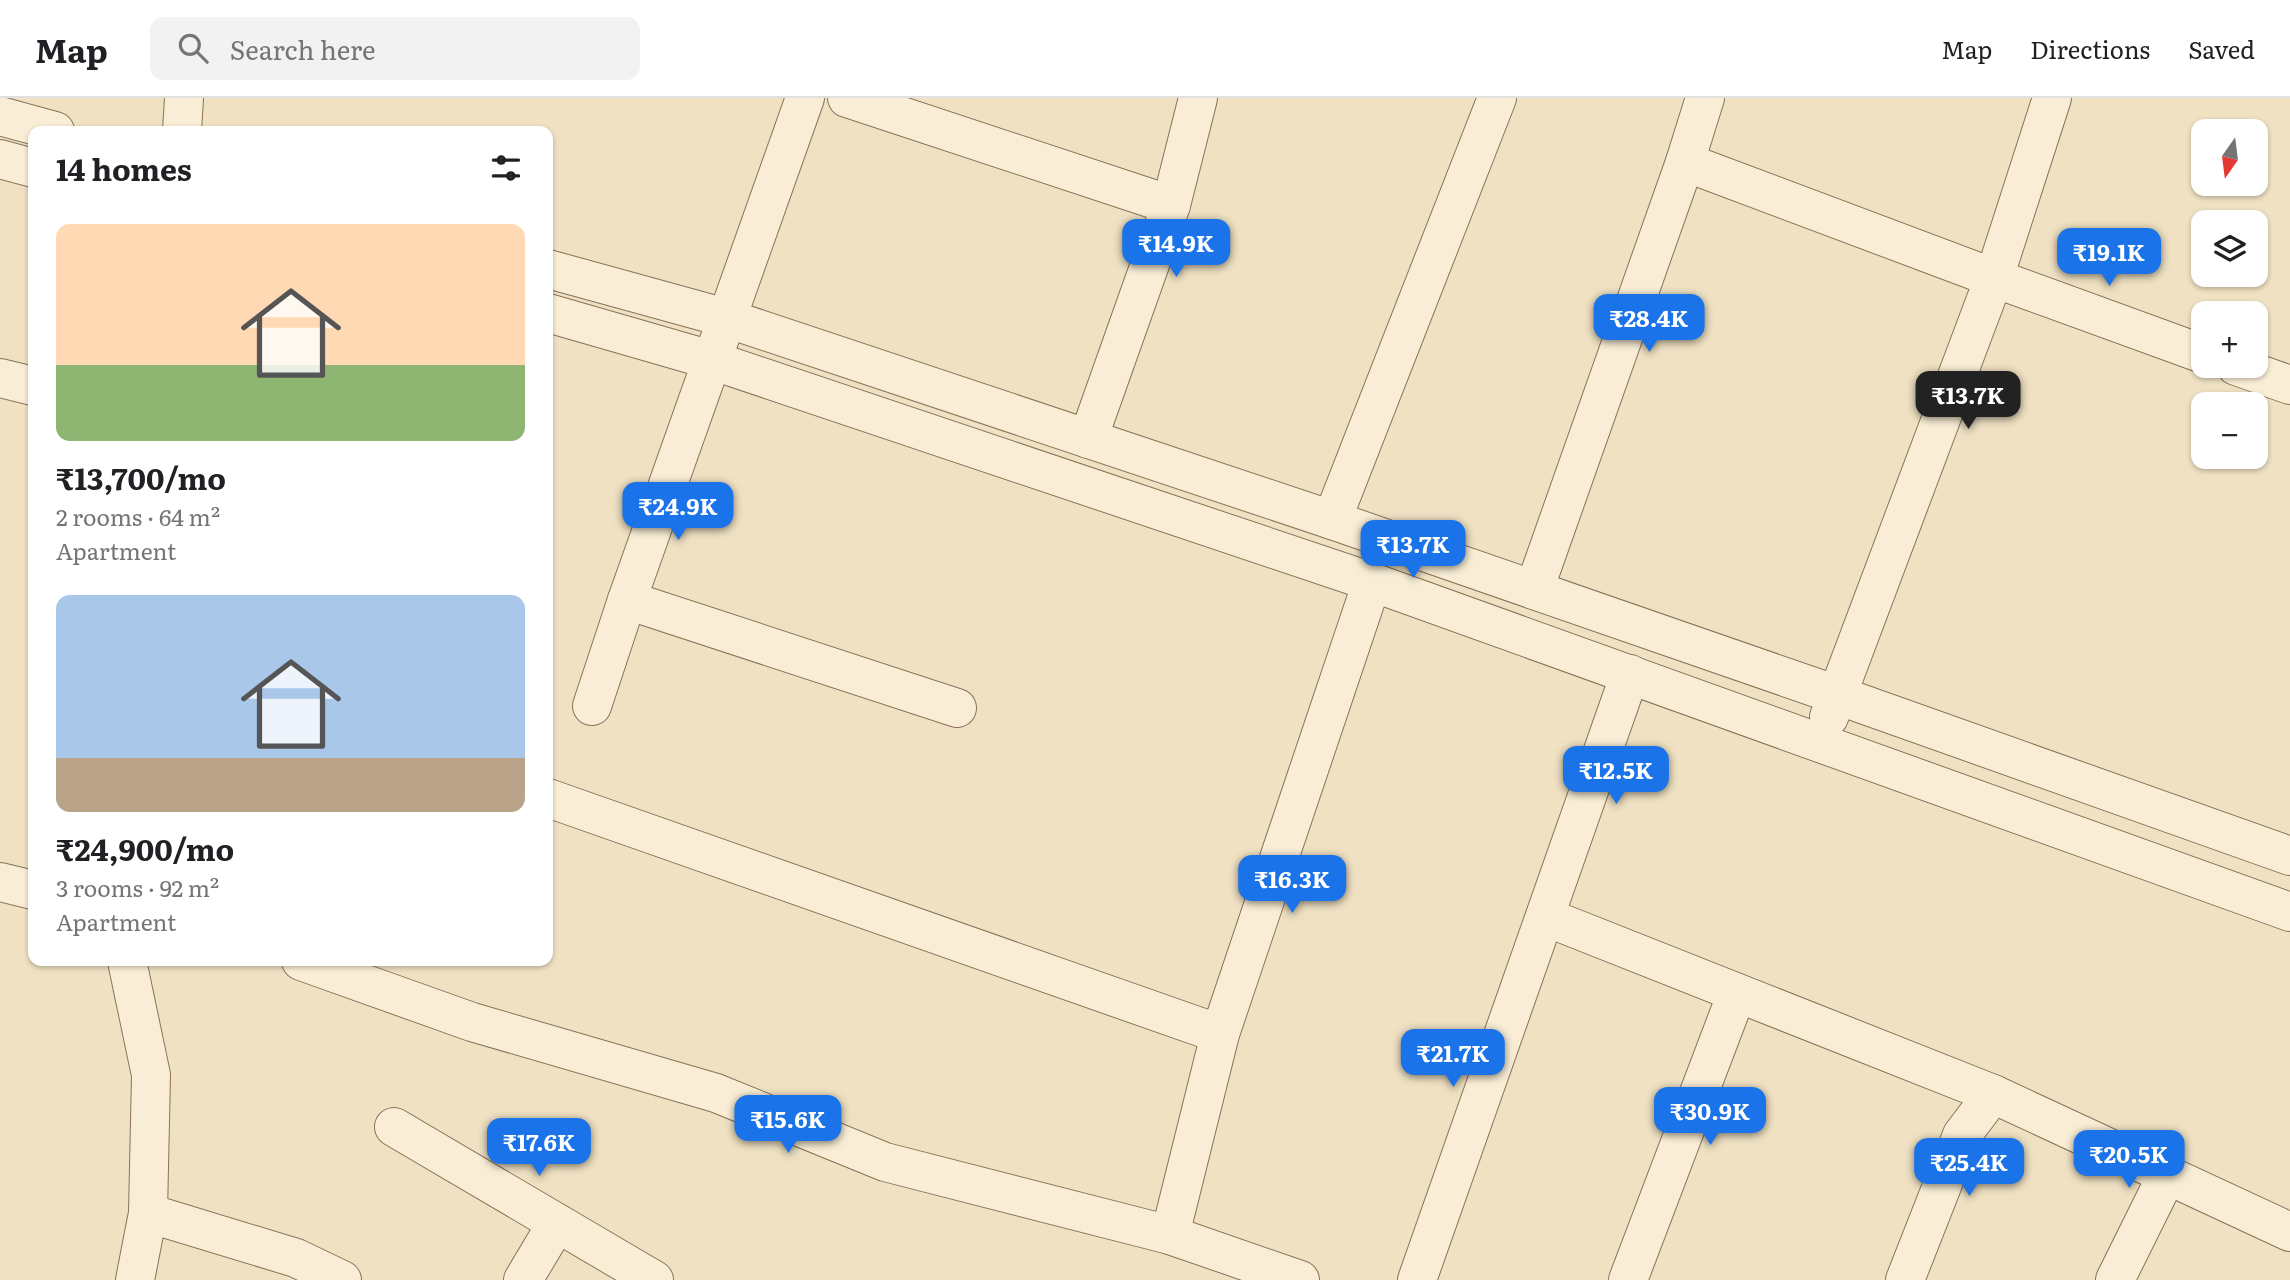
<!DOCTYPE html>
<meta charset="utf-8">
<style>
:root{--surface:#fff;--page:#f2f2f2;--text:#202124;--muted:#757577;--line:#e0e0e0;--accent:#1a73e8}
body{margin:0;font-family:Literata,serif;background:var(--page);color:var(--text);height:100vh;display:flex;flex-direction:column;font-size:26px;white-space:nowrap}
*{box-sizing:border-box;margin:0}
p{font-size:23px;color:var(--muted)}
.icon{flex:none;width:38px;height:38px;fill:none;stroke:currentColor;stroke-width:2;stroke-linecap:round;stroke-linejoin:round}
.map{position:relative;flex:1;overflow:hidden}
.sheet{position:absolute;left:28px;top:28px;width:525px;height:840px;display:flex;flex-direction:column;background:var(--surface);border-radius:14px;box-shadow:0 2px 5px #0004}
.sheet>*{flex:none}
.needle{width:46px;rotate:194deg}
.buttons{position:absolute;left:2191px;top:21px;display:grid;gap:14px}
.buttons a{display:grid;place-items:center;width:77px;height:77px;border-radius:14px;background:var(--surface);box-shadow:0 2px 5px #0004;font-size:35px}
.price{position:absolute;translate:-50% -60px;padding:0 16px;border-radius:14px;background:var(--accent);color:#fff;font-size:23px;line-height:46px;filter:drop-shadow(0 2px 4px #0008)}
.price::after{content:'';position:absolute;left:50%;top:42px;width:21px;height:16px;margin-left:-10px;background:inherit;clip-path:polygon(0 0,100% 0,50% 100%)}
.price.current{background:#222;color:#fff}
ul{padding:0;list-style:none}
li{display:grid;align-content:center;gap:14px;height:371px;padding:0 28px}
li span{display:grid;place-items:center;height:217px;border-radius:14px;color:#555}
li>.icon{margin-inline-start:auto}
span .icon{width:126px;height:126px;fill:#fffc;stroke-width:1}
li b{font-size:30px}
h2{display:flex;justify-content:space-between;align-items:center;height:84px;padding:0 28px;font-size:30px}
header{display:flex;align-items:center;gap:42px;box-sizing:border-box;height:98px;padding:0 35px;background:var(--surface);border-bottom:2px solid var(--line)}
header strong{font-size:33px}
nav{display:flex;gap:38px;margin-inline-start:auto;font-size:24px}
.search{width:490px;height:63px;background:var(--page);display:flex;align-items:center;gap:18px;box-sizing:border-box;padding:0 24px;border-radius:14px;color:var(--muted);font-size:26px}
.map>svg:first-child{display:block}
</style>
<header>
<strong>Map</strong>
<div class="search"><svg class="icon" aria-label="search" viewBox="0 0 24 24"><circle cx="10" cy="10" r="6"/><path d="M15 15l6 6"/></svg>Search here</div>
<nav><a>Map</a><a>Directions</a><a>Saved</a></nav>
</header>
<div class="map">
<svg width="2290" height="1182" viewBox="0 0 2290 1182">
<rect width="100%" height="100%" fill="#efe1c2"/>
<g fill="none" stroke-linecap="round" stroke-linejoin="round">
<!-- minor casing -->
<g stroke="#897259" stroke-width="40">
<g id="minor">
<polyline points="847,0 1171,107"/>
<polyline points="0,18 55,33"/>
<polyline points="182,33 184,0"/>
<polyline points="0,61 33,70"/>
<polyline points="1685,64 1994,180 2203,256"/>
<polyline points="548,171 726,220 1332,422 1837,597 2290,758"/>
<polyline points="548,215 711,262 1372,484 2290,814"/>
<polyline points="2236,268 2290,287"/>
<polyline points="0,280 33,288"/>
<polyline points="1088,341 1171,107 1198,0"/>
<polyline points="1332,422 1497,0"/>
<polyline points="1534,492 1685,64 1705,0"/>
<polyline points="627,502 957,610"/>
<polyline points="592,608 627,502 805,0"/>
<polyline points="1829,619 1994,180 2052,0"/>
<polyline points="548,700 1220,936"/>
<polyline points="0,784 33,792"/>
<polyline points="1546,819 1993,996 2290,1134"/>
<polyline points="127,863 151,977 148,1115 135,1182"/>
<polyline points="301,863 472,924 716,995 885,1064 1170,1137 1300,1182"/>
<polyline points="394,1029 654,1182"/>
<polyline points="148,1115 296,1160 342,1182"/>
<polyline points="1170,1137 1220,936 1372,484"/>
<polyline points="523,1182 557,1125"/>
<polyline points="1417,1182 1630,576"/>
<polyline points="1628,1182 1737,895"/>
<polyline points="1905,1182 1962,1037 1993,996"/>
<polyline points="2115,1182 2167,1077"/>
</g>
</g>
<!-- minor -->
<use href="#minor" stroke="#f9eed5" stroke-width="38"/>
</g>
</svg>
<div class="buttons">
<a><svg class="needle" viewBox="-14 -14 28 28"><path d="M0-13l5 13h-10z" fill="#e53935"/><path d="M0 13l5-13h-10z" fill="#757577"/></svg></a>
<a><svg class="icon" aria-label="layers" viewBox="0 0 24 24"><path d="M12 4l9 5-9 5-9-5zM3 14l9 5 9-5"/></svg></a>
<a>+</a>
<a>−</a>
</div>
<b class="price" style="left:1176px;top:181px">₹14.9K</b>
<b class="price" style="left:2109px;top:190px">₹19.1K</b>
<b class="price" style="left:1649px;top:256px">₹28.4K</b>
<b class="price current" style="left:1968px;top:333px">₹13.7K</b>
<b class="price" style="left:678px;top:444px">₹24.9K</b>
<b class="price" style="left:1413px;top:482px">₹13.7K</b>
<b class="price" style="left:1616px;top:708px">₹12.5K</b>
<b class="price" style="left:1292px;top:817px">₹16.3K</b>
<b class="price" style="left:1453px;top:991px">₹21.7K</b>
<b class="price" style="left:1710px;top:1049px">₹30.9K</b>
<b class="price" style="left:788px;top:1057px">₹15.6K</b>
<b class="price" style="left:539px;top:1080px">₹17.6K</b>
<b class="price" style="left:2129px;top:1092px">₹20.5K</b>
<b class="price" style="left:1969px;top:1100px">₹25.4K</b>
<section class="sheet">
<h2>14 homes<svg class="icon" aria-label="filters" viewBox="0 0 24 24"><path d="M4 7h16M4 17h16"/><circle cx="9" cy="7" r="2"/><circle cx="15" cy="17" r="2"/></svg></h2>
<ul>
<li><span style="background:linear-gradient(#ffd9b3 65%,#8fb573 0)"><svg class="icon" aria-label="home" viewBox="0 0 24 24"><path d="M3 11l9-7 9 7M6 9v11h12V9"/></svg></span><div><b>₹13,700/mo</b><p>2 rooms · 64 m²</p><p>Apartment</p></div></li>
<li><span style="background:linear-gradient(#a9c7e8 75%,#b9a48a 0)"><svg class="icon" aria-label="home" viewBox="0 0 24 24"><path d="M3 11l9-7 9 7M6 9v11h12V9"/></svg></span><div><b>₹24,900/mo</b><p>3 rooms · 92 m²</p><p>Apartment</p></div></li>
</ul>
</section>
</div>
